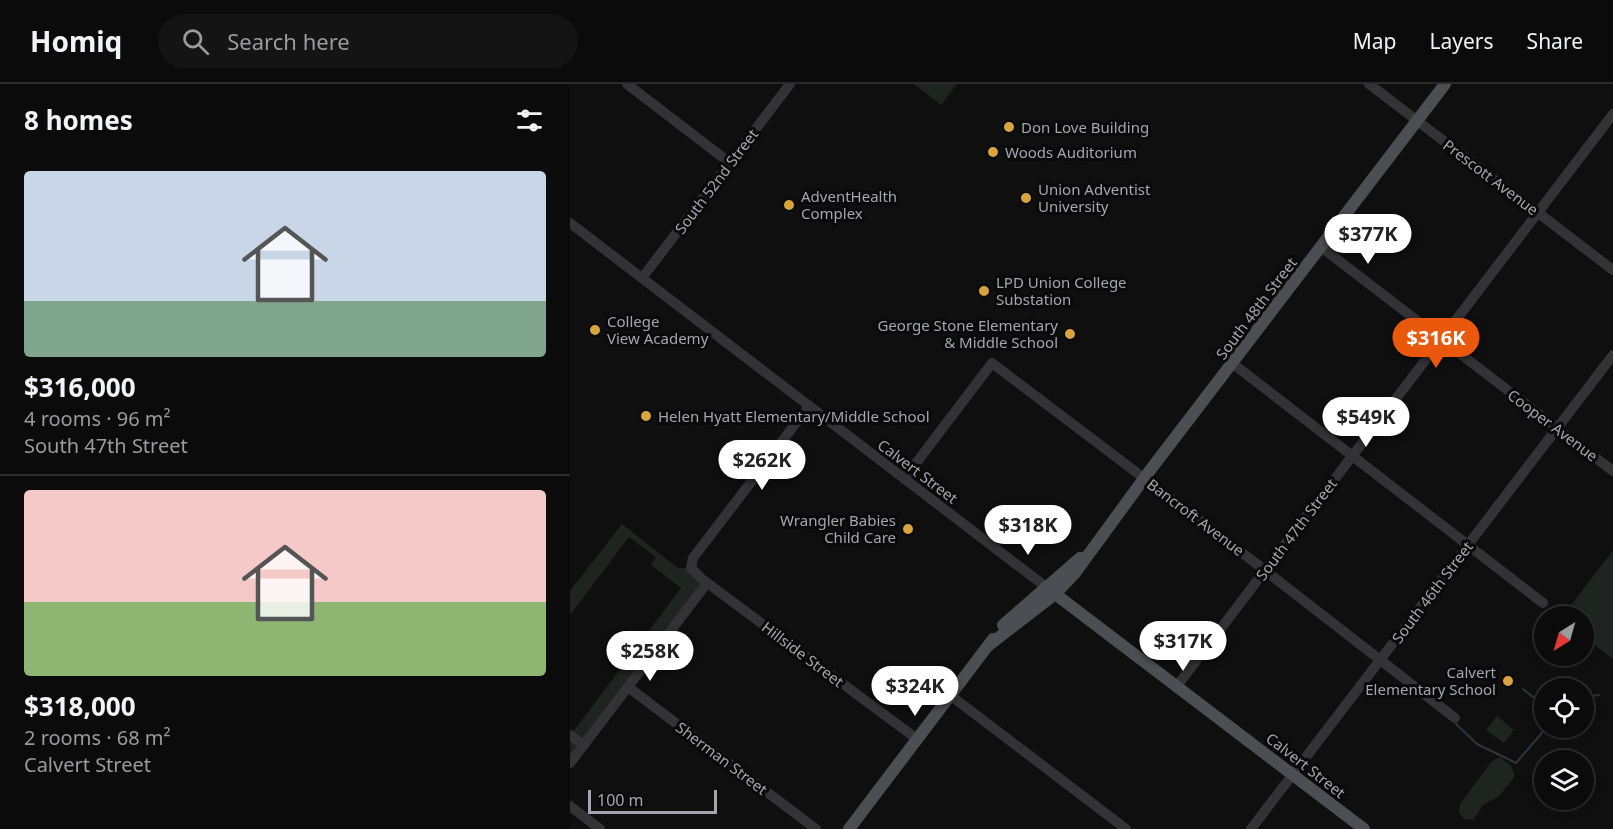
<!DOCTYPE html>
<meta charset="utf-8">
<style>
:root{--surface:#0b0b0c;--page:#141415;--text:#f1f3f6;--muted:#9a9b9d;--line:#2b2b2d;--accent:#ea580c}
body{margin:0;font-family:"Noto Sans",sans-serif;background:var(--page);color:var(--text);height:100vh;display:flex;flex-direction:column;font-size:22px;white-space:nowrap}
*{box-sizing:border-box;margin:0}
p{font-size:20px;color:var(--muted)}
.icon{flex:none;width:33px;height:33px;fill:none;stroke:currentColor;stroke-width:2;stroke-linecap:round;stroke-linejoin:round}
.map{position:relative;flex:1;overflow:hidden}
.panel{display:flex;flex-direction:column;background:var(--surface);width:570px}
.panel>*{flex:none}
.needle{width:39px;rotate:217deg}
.tools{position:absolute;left:964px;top:522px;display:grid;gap:12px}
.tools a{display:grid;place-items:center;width:60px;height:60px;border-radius:50%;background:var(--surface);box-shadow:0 3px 9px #0003,0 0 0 2px var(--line);font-size:30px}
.scale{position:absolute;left:18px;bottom:15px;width:129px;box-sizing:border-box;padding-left:6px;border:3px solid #a2a6af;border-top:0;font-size:16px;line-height:21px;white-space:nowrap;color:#a2a6af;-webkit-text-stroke:4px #0a0a0b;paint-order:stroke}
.price{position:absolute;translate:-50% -51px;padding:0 14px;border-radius:21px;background:#fff;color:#222;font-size:20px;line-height:39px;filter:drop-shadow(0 2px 3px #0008)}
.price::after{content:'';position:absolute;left:50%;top:36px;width:18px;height:14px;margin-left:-9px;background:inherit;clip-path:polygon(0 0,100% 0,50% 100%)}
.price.on{background:var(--accent);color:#fff}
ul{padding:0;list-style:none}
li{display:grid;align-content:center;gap:12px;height:318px;padding:0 24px}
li+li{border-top:2px solid var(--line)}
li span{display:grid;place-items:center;height:186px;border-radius:6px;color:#555}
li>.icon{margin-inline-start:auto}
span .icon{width:108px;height:108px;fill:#fffc;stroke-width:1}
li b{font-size:26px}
h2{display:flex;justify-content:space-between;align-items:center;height:72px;padding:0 24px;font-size:26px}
header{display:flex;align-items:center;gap:36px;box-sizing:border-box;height:84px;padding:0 30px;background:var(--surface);border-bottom:2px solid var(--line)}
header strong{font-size:28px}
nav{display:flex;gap:33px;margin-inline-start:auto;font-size:21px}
.search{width:420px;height:54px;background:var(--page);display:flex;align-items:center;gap:15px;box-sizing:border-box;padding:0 21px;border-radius:33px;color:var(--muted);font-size:22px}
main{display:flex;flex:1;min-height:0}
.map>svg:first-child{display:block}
</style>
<header>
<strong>Homiq</strong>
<div class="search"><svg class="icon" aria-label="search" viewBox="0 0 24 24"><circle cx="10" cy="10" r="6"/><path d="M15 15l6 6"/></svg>Search here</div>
<nav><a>Map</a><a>Layers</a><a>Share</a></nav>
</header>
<main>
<section class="panel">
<h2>8 homes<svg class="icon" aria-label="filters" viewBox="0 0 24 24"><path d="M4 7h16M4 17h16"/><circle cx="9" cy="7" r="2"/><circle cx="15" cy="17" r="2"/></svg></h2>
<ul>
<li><span style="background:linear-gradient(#c9d6e8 70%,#7fa58c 0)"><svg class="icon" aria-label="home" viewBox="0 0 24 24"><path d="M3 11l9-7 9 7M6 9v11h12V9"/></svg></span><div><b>$316,000</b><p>4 rooms · 96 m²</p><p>South 47th Street</p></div></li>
<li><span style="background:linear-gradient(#f6c9c9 60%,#8fb573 0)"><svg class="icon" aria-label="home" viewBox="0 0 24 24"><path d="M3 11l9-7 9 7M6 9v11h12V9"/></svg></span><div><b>$318,000</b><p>2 rooms · 68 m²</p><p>Calvert Street</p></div></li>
</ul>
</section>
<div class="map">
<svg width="1043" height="745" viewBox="0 0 1043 745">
<rect width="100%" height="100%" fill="#0f0f10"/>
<!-- green -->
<g fill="#1e241f">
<polygon points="344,0 387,0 371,21"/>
<polygon points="52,440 108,484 121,484 137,499 0,679 0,652 111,504 81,481 86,473 59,453 0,531 0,507"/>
<polygon points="1043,466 1043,575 1014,553 1014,532 993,532"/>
<polygon points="927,632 944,646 934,659 916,646"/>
<polygon points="930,673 941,682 945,692 929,712 913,721 903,736 894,735 889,729 890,720 922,677"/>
</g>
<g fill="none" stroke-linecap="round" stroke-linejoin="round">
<!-- stream -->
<g stroke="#2e353b" stroke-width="2">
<polyline points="953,605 963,613 975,615"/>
<polyline points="1014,613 1029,611"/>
<polyline points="887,636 886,640 907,660 946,679 976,644"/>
</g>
<!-- minor -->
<g stroke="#333336" stroke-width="10">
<polyline points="57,0 160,79"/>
<polyline points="799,0 1043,186"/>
<polyline points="0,139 476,503"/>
<polyline points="751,163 1043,387"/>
<polyline points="72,194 220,0"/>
<polyline points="662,279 973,519"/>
<polyline points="239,322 123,474 121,484 132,495 347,655"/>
<polyline points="334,395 422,279 657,457 885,634"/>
<polyline points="607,602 1043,30"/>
<polyline points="58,603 246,745"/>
<polyline points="380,611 556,745"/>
<polyline points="0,651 14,661"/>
<polyline points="0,679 137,499"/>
<polyline points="0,722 30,745"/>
<polyline points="681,745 1043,271"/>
</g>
<!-- major -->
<g stroke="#4d4e53" stroke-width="12">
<polyline points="476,503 794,745"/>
<polyline points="433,541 510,474"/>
<polyline points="419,561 485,510 505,489 581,385 875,0"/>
<polyline points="279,745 423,555"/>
</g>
</g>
<!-- markers -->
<g fill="#d9a43e" stroke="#0a0a0b" stroke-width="2">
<circle cx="439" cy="43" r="6"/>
<circle cx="423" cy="68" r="6"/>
<circle cx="456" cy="114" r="6"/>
<circle cx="219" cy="121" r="6"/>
<circle cx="414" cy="207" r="6"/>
<circle cx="25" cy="246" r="6"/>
<circle cx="500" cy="250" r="6"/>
<circle cx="76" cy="332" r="6"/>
<circle cx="338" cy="445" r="6"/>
<circle cx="938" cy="597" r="6"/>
</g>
<g text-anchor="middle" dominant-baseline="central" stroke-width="6" stroke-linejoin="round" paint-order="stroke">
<!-- poi labels -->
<g font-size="15" fill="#a2a6af" stroke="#0a0a0b" text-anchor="start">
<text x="451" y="43">Don Love Building</text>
<text x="435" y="68">Woods Auditorium</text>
<text x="468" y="105">Union Adventist<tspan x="468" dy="17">University</tspan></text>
<text x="231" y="112">AdventHealth<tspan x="231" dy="17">Complex</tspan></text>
<text x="426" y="198">LPD Union College<tspan x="426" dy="17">Substation</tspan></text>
<text x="37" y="237">College<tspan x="37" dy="17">View Academy</tspan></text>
<text x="488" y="241" text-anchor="end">George Stone Elementary<tspan x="488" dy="17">&amp; Middle School</tspan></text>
<text x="88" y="332">Helen Hyatt Elementary/Middle School</text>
<text x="326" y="436" text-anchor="end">Wrangler Babies<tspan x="326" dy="17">Child Care</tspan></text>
<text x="926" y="588" text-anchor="end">Calvert<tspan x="926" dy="17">Elementary School</tspan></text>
</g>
<!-- street labels -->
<g font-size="15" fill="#a2a6af" stroke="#0a0a0b">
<text transform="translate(921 93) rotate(37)">Prescott Avenue</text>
<text transform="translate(146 97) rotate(-53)">South 52nd Street</text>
<text transform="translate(686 224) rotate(-53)">South 48th Street</text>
<text transform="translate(983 341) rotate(37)">Cooper Avenue</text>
<text transform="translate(348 387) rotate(37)">Calvert Street</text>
<text transform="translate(626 433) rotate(37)">Bancroft Avenue</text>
<text transform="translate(726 445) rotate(-53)">South 47th Street</text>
<text transform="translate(862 508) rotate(-53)">South 46th Street</text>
<text transform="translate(233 570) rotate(37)">Hillside Street</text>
<text transform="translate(152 674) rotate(37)">Sherman Street</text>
<text transform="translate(736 681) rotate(38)">Calvert Street</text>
</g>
</g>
</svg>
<div class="tools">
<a><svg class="needle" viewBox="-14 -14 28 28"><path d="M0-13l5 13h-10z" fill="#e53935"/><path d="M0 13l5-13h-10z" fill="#9a9b9d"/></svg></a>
<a><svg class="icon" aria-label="locate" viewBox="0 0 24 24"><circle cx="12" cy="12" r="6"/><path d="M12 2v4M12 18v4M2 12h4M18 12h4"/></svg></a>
<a><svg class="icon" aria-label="layers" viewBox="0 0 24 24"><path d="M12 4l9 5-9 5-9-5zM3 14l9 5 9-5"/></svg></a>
</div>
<div class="scale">100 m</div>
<b class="price" style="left:798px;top:181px">$377K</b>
<b class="price on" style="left:866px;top:285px">$316K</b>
<b class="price" style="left:796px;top:364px">$549K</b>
<b class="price" style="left:192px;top:407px">$262K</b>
<b class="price" style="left:458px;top:472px">$318K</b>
<b class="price" style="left:613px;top:588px">$317K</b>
<b class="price" style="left:80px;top:598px">$258K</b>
<b class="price" style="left:345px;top:633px">$324K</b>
</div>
</main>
